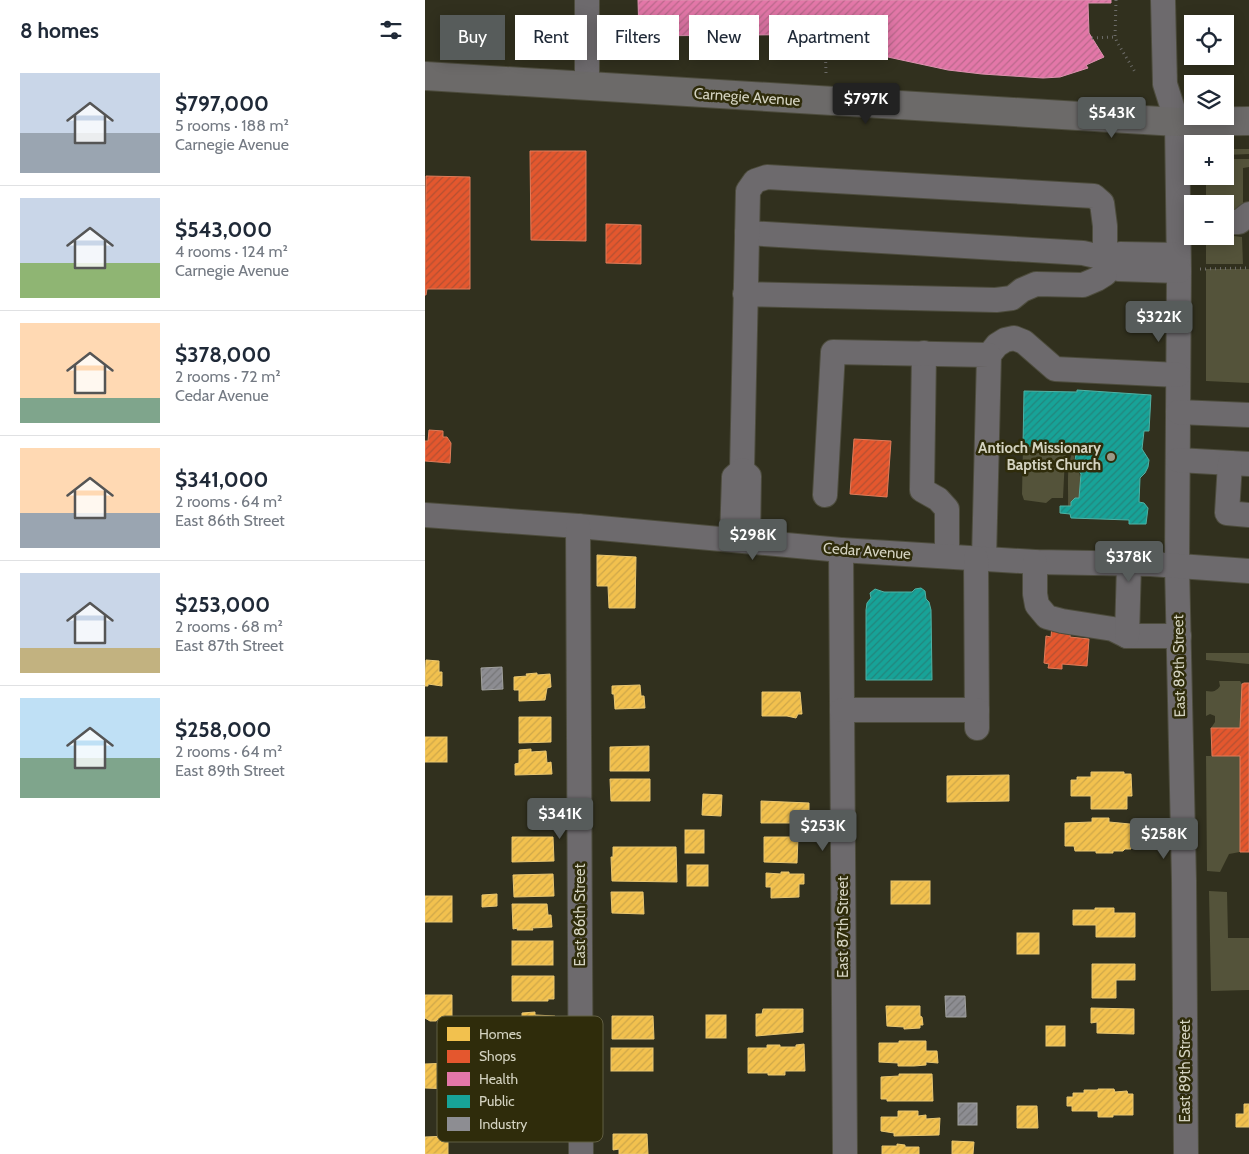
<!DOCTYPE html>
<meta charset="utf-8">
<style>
:root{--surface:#fff;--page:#f6f6f7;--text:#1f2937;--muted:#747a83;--line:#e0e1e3;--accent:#575c5b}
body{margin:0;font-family:Cabin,sans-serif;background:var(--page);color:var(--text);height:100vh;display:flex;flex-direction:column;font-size:19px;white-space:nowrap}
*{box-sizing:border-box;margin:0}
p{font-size:16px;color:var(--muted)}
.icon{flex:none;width:28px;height:28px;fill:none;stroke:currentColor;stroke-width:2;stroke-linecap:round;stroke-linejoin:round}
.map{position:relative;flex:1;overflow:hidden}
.side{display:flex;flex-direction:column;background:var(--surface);width:425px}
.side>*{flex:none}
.banner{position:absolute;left:15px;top:15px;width:475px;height:45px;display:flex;gap:10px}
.buttons{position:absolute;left:759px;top:15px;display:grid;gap:10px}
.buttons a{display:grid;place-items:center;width:50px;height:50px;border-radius:0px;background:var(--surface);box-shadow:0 2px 12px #0003;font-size:25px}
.price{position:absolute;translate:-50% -42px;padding:0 11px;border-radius:5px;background:var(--accent);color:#fff;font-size:16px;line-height:32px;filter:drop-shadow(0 1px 2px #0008)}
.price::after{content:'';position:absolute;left:50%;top:30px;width:15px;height:11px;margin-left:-8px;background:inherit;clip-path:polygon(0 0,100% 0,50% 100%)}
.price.current{background:#222;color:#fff}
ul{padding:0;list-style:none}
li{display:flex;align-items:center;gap:15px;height:125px;padding:0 20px}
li+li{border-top:1px solid var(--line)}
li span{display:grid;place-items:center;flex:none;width:140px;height:100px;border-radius:0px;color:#555}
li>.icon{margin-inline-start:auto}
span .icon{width:60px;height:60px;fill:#fffc;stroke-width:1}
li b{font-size:21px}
h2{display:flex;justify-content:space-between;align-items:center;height:60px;padding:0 20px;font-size:21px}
.tag{padding:0 18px;border-radius:0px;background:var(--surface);box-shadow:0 2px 12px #0003;font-size:18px;line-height:45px}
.tag.current{background:var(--accent);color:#fff}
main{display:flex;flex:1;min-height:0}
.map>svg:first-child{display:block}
</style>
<main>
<section class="side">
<h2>8 homes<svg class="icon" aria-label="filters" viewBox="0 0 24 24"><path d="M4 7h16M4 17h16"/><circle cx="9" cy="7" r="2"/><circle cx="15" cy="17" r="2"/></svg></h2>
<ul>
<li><span style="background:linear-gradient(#c9d6e8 60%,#9aa5b1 0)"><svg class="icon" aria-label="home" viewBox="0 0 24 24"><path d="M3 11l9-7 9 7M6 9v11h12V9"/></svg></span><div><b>$797,000</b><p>5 rooms · 188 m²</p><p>Carnegie Avenue</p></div></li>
<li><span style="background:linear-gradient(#c9d6e8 65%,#8fb573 0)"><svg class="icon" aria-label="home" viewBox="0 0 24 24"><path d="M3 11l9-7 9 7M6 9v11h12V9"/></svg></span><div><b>$543,000</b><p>4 rooms · 124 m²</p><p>Carnegie Avenue</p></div></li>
<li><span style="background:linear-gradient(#ffd9b3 75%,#7fa58c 0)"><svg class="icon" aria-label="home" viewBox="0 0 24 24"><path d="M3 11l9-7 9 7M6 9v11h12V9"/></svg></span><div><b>$378,000</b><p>2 rooms · 72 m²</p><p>Cedar Avenue</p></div></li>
<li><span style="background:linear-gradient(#ffd9b3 65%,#9aa5b1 0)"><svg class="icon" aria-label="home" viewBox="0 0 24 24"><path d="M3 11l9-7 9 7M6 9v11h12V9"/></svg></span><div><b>$341,000</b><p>2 rooms · 64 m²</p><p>East 86th Street</p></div></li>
<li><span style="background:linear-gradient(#c9d6e8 75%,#c2b280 0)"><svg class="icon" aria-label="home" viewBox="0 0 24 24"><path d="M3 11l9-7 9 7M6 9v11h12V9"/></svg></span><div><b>$253,000</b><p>2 rooms · 68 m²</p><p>East 87th Street</p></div></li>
<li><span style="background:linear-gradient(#bfe0f5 60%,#7fa58c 0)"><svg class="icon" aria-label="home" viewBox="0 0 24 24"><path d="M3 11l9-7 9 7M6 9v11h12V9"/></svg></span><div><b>$258,000</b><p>2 rooms · 64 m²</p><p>East 89th Street</p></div></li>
</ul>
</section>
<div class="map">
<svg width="824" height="1154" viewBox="0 0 824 1154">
<defs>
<pattern id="homes-hatch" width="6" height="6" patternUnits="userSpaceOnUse" patternTransform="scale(1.25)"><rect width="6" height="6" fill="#f2c14e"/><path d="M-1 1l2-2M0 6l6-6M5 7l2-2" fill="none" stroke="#cea74a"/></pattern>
<pattern id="shops-hatch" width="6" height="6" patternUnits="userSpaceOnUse" patternTransform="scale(1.25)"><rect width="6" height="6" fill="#e4572e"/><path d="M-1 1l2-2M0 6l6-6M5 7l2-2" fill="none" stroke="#b35032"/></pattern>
<pattern id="health-hatch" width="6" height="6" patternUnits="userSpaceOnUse" patternTransform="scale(1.25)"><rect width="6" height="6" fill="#e377a8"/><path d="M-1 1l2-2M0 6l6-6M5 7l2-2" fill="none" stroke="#ba698c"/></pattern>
<pattern id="public-hatch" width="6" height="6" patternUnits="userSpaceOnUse" patternTransform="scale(1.25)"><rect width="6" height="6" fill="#17a398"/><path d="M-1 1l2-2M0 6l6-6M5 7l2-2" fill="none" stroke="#23857c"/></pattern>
<pattern id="industry-hatch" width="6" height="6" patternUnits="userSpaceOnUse" patternTransform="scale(1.25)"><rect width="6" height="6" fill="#8d8d92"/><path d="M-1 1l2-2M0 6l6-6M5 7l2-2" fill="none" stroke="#767678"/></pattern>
</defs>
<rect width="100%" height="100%" fill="#31301e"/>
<!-- grass -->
<g fill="#54533a">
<polygon points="824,149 824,154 800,155 800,149"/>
<polygon points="800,159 824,159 824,167 818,168 818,206 816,211 800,211 800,204 781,204 781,176 800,176"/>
<polygon points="800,235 817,237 818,264 781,264 781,236 800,236"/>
<polygon points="781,269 824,269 824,383 781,381"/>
<polygon points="598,446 646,447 640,457 638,498 627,498 621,503 599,500 597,494"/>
<path d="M650,447H656C641,462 655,466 655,477C656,484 654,491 654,498H650L646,502V506H643C644,486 640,465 650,447Z"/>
<polygon points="781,653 824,653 824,664 781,660"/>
<path d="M794,681H815L817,684L815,728H786L790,722V716L785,714L781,716V691C787,692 791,692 795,686Z"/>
<polygon points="781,756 815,756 815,852 804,854 795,872 782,871"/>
<polygon points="784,891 802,892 803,938 824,938 824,990 786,991"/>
</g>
<!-- homes -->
<g fill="url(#homes-hatch)" stroke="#e9c670">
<polygon points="172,555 211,557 210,608 184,608 183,586 172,586"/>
<polygon points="1,660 14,661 14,672 17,672 17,686 3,684 3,686 0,686"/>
<polygon points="112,673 112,675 125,674 126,687 122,688 120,700 94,701 94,690 89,690 89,677 102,676 101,674"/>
<polygon points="215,685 216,696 219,696 220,708 190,709 189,694 187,694 187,686"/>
<polygon points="337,692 375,692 377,714 373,714 371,718 362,716 337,716"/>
<polygon points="94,717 126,717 126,742 94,743"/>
<rect x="0" y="737" width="22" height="25"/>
<polygon points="224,746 224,771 185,771 185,747"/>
<polygon points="106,749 106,752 121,751 122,763 126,762 127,774 90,775 90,764 94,763 94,750"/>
<polygon points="666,772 699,772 699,774 706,774 707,796 702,796 702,809 666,809 666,796 646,796 646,780 652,780 652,777 666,777"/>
<polygon points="584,775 584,801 522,802 522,776"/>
<polygon points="185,779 225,779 225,801 186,801"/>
<polygon points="278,794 297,795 296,816 277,815"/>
<polygon points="336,801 384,803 384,810 377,810 378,823 336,823"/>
<polygon points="667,818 684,818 684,822 705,824 706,849 700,849 698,851 688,851 688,853 671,853 671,851 650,851 649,846 640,846 640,823 667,822"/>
<rect x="260" y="830" width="19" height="23"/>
<polygon points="87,837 128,837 129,861 87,862"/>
<polygon points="339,837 373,837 372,863 339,862"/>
<polygon points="188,847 251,847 252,882 187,881 186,857 188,857"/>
<rect x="262" y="865" width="21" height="21"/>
<polygon points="356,872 364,872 364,874 379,874 379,884 374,884 374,897 346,898 346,887 341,887 341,873 356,874"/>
<polygon points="128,874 129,896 89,897 88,875"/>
<rect x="466" y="881" width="39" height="23"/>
<polygon points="186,892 218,892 219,914 187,913"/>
<polygon points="72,894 72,906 57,907 57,895"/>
<rect x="0" y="896" width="27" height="26"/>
<polygon points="87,904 122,904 123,915 126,915 127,927 107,928 108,930 92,930 93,928 88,929"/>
<polygon points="670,908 689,908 689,913 710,913 710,937 671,937 671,925 648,925 648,910 670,910"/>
<rect x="592" y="933" width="22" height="21"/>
<rect x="87" y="941" width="41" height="24"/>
<polygon points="667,964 710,964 710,980 691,980 691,998 667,998"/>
<polygon points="87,976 129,976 129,999 123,999 123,1001 87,1001"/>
<polygon points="0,995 27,995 27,1020 14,1019 11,1021 5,1021 0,1018"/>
<polygon points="461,1006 495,1006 495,1016 497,1017 498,1025 495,1025 495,1028 479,1029 479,1027 462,1026"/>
<polygon points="666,1008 709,1009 709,1034 672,1033 672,1022 666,1023"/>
<polygon points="338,1009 378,1009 378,1032 331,1036 331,1014 337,1014"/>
<polygon points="110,1012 110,1015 130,1016 131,1036 124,1036 124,1038 118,1038 118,1040 109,1041 109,1037 92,1038 92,1023 97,1023 97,1013"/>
<rect x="281" y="1015" width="20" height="23"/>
<polygon points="187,1016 228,1016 229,1039 187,1039"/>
<rect x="621" y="1026" width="19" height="20"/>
<polygon points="474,1041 501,1041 501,1051 512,1051 513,1063 501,1062 501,1065 489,1066 473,1066 473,1063 454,1062 454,1043 474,1043"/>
<polygon points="379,1044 380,1071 360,1071 360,1075 343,1075 343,1073 323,1073 323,1048 342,1048 342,1045 355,1045 355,1047 371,1047 371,1045"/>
<rect x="186" y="1048" width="42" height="23"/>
<polygon points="23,1063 25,1089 0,1088 0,1064"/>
<polygon points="474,1074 507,1074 508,1101 462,1101 462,1099 456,1099 456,1077 474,1076"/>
<polygon points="673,1089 689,1089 690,1092 702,1091 703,1094 708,1094 708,1115 688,1115 688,1117 673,1117 673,1111 647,1111 647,1106 642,1106 642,1097 648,1097 648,1093 659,1093 659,1090 673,1090"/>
<polygon points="819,1104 824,1104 824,1127 811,1127 811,1114 819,1114"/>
<polygon points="592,1106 612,1106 613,1128 592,1128"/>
<polygon points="473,1111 493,1111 493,1116 501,1115 501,1119 515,1118 514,1135 469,1136 469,1133 456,1131 456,1117 473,1117"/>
<polygon points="188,1134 222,1134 223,1154 194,1154 194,1149 188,1150"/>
<polygon points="23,1136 23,1154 0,1154 0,1137"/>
<polygon points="527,1141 549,1142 548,1154 527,1154"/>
<polygon points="472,1144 480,1145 480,1147 494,1147 494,1154 457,1154 457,1146 472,1146"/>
</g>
<!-- shops -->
<g fill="url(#shops-hatch)" stroke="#df7c5a">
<polygon points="105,151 161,151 161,241 106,240"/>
<polygon points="1,176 45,177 45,289 2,289 1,295 0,295"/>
<polygon points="181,224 216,225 216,264 181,263"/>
<polygon points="4,430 18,431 18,437 22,437 26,443 25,463 0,461 0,441 3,441"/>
<polygon points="429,439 466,441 462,497 425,494"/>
<polygon points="627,626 646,627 645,637 664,639 662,666 637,664 637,669 623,668 624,664 619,663 621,636 626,637"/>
<polygon points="819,683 824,683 824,852 815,852 815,756 787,756 786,728 815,728 817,684"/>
</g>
<!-- health -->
<polygon fill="url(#health-hatch)" stroke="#de93b0" points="213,0 686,0 686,3 663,3 664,33 679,57 661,65 663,68 635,77 618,78 557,74 523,70 435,51 437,34 214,36"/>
<!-- public -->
<g fill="url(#public-hatch)" stroke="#50b1a4">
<polygon points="652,390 726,395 724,431 719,431 717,449 724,460 723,467 720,473 715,478 714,502 719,503 723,508 721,524 704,524 704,520 646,518 645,514 635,513 635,506 646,506 646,502 650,498 654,498 656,474 650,466 650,460 651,454 656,447 598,446 599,391 652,392"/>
<polygon points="496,588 500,591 501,599 504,602 506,610 507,680 441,680 441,610 442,603 446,598 445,593 450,589 459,592 487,592 490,589"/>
</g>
<!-- industry -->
<g fill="url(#industry-hatch)" stroke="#a2a2a0">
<polygon points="77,667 78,689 57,690 56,668"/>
<polygon points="520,996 540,996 541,1017 521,1017"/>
<rect x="533" y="1103" width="19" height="22"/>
</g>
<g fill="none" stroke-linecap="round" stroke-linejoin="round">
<!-- minor casing -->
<g stroke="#4d4c3d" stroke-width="26">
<g id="minor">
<polyline points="738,0 740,84 752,122 754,271 752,565 759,881 761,1154"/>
<polyline points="162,86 162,0"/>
<polyline points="800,222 814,222 824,214"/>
<polyline points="322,233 658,253 680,258"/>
<polyline points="753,255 695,254 680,258 693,269 754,271"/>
<polyline points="499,353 497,490 513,499 522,509 522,556"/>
<polyline points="564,355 572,345 580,340 589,338 599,342 630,369 753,375"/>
<polyline points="753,412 824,415"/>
<polyline points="753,460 824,464"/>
<polyline points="805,463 802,513 824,515"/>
<polyline points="317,470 323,191 330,181 342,177 669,196 677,203 680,226 680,274 672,279 658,285 611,284 597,290 587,298 571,300 320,294"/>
<polyline points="400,495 408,352 564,355 559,559"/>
<polyline points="0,515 153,526 416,550 610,562 726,564 824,571"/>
<polyline points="153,526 156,1154"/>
<polyline points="307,539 309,477 317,470 324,476 323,541"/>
<polyline points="416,550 420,1154"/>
<polyline points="551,558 552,728"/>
<polyline points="610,562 610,594 612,605 622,617 637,621 688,629 702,636 754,636"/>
<polyline points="702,636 704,564"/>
<polyline points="417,710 552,710"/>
</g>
</g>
<!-- major casing -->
<g stroke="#4d4c3d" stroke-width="30">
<polyline id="major" points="0,76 703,119 752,122 824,121"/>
</g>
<!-- path -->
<g stroke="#6c6b68" stroke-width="3" stroke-dasharray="1 4" stroke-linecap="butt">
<polyline points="691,0 690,37 692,42 710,72"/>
<polyline points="667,38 690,37"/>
<polyline points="401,73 400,37 439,36"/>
<polyline points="775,269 824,268"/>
</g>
<!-- minor -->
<use href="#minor" stroke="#6d6a6d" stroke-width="24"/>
<!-- major -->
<use href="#major" stroke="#6c6a69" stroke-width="28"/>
</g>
<!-- markers -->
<circle fill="#9b9a88" stroke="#2f2c0b" stroke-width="2" cx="686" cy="457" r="5"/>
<g text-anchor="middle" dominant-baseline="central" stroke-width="5" stroke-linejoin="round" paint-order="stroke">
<!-- street labels -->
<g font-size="15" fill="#d4d3c1" stroke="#2f2c0b">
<text transform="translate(322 97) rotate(4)">Carnegie Avenue</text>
<text transform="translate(442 551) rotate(4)">Cedar Avenue</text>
<text transform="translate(754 666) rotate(-91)">East 89th Street</text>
<text transform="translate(155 915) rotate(-90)">East 86th Street</text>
<text transform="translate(418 927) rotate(-90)">East 87th Street</text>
<text transform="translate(760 1071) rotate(-90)">East 89th Street</text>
</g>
<!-- poi labels -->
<g font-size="15" font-weight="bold" fill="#d4d3c1" stroke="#2f2c0b" text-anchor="end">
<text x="676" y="448">Antioch Missionary<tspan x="676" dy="17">Baptist Church</tspan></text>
</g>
</g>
<!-- legend -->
<rect x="12" y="1016" width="166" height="126" rx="8" fill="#2f2c0b" stroke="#615e42" stroke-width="1"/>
<rect x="22" y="1027" width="23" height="14" fill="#f2c14e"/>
<rect x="22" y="1050" width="23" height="13" fill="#e4572e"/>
<rect x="22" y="1072" width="23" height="14" fill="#e377a8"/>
<rect x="22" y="1095" width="23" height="13" fill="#17a398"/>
<rect x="22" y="1117" width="23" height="14" fill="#8d8d92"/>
<g font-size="14" fill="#d4d3c1">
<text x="54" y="1039">Homes</text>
<text x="54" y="1061">Shops</text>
<text x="54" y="1084">Health</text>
<text x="54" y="1106">Public</text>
<text x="54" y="1129">Industry</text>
</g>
</svg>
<div class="buttons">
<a><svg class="icon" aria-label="locate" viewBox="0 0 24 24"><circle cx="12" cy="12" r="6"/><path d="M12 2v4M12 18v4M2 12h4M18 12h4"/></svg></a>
<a><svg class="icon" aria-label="layers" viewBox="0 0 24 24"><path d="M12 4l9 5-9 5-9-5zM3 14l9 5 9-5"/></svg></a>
<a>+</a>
<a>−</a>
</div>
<b class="price current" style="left:441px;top:125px">$797K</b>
<b class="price" style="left:687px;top:139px">$543K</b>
<b class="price" style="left:734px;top:343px">$322K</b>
<b class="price" style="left:328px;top:561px">$298K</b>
<b class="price" style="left:704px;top:583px">$378K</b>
<b class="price" style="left:135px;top:840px">$341K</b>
<b class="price" style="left:398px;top:852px">$253K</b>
<b class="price" style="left:739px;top:860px">$258K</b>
<div class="banner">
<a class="tag current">Buy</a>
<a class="tag">Rent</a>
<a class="tag">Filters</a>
<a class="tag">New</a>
<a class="tag">Apartment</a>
</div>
</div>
</main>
